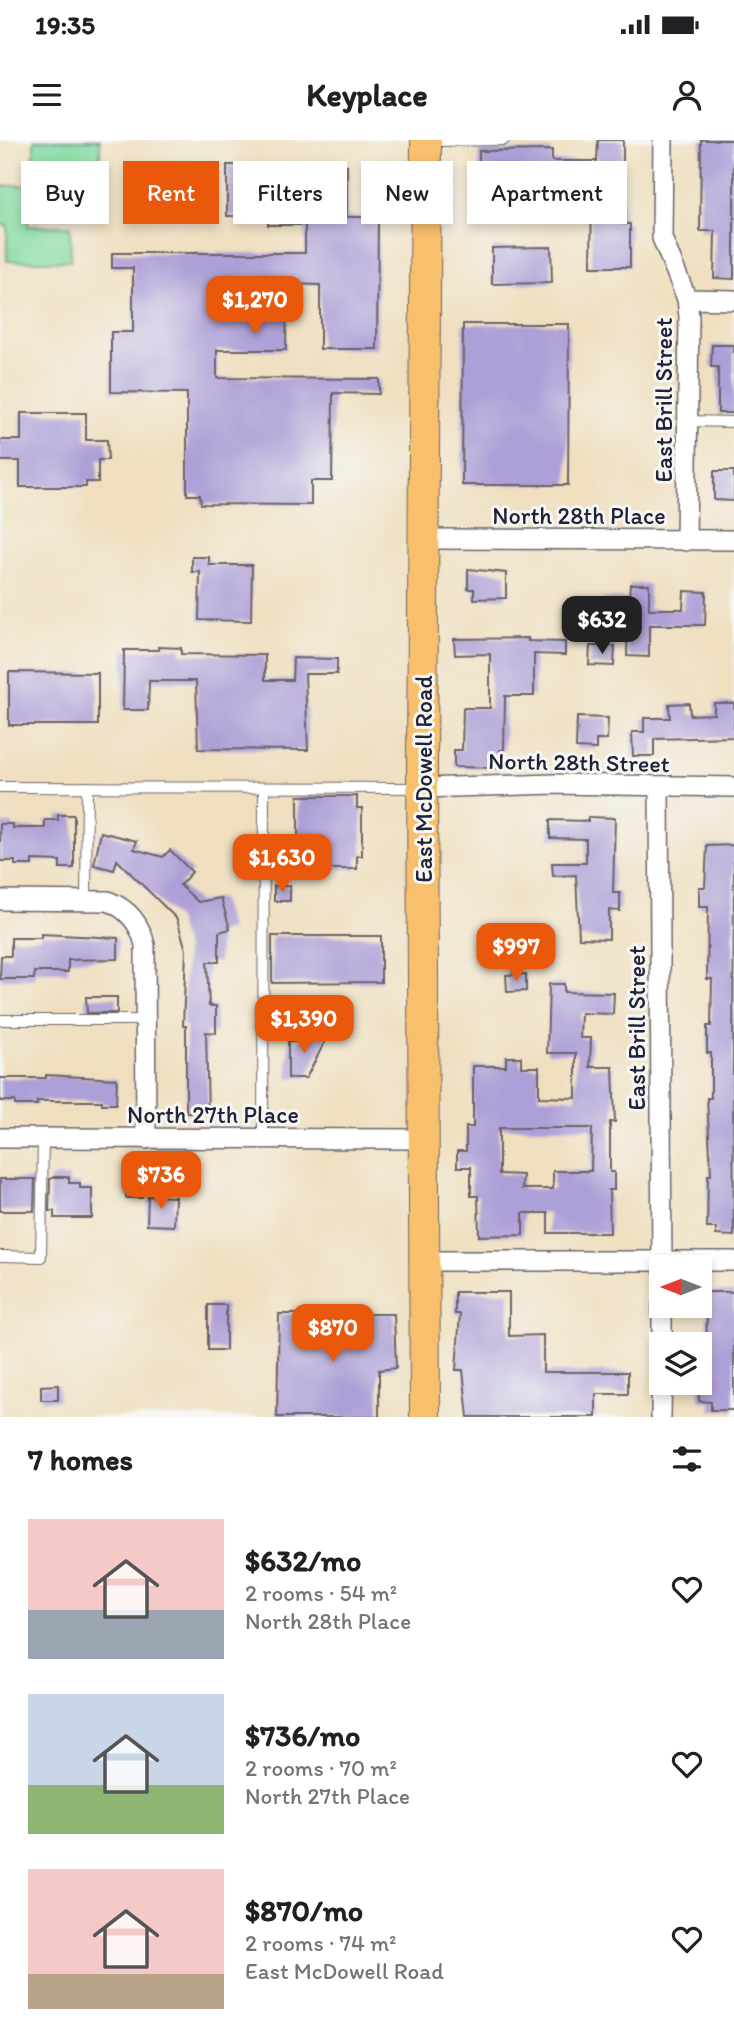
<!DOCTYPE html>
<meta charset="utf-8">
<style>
:root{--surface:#fff;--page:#f2f2f2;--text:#202124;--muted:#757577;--accent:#ea580c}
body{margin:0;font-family:Itim,sans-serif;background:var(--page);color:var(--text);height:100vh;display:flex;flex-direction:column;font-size:26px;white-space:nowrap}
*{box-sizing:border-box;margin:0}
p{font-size:23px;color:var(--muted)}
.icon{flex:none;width:38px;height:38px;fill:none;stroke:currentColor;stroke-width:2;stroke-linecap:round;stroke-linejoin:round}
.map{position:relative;height:1277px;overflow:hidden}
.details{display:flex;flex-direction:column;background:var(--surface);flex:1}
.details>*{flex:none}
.guide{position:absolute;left:21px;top:21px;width:693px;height:63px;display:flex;gap:14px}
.needle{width:46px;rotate:270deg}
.buttons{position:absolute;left:649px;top:1115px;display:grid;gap:14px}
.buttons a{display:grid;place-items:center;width:63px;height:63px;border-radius:0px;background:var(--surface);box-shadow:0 4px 10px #0003;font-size:35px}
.price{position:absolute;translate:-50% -60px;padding:0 16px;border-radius:14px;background:var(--accent);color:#fff;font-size:23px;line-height:46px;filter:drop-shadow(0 2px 4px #0008)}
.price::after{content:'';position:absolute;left:50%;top:42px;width:21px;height:16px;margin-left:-10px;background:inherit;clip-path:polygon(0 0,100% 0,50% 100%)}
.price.active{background:#222;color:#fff}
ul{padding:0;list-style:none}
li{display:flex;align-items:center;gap:21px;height:175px;padding:0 28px}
li span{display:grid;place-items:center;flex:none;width:196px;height:140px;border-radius:0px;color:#555}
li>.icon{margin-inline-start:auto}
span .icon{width:84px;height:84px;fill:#fffc;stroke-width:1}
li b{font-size:30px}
h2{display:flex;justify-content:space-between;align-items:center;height:84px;padding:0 28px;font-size:30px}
.pill{padding:0 24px;border-radius:0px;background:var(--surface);box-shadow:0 4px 10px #0003;font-size:24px;line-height:63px}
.pill.active{background:var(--accent);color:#fff}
.status{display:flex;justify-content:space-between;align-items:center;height:49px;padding:0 35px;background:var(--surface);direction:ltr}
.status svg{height:19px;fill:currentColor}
header{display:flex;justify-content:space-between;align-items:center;height:91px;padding:0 28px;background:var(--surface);font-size:32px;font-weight:700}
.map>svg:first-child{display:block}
</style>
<div class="status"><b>19:35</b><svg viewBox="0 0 49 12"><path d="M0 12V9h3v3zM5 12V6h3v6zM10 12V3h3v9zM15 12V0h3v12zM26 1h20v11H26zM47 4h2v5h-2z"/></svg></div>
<header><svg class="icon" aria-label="menu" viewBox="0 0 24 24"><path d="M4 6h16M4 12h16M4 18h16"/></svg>Keyplace<svg class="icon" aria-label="person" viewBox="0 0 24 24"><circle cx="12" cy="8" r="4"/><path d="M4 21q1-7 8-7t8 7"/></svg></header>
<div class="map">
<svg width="734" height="1277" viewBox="0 0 734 1277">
<rect width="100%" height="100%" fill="#f6f6f2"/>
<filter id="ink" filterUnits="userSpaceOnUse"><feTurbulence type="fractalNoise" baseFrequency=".0143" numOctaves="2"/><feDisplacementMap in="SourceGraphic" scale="14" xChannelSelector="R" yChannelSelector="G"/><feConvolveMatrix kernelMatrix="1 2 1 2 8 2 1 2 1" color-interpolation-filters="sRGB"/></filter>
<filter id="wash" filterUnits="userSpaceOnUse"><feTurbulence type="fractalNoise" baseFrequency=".00686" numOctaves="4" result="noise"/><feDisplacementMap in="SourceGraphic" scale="28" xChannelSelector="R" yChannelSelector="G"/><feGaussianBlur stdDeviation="1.57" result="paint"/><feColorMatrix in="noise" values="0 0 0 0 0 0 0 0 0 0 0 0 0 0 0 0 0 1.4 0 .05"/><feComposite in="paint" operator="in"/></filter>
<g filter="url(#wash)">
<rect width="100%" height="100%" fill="#efdfbf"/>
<!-- green -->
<g fill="#80d99f" stroke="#517e6d" stroke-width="2">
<polygon points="34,0 100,0 100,35 34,34"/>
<polygon points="28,45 28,86 70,86 71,121 7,121 7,85 0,85 0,46"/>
</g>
<g id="blocks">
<!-- building -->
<g fill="#ad9fd7" fill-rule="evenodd">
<polygon points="598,0 623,0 623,84 630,84 630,127 591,127 592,47 550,47 552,80 534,79 536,39 479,40 479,11 552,10 552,21 597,21"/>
<polygon points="701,0 734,0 734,139 714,138 715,91 700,91"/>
<polygon points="227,25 347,25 347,77 378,77 377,209 320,209 320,145 287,144 286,210 217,210 217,238 379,239 379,254 333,253 332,341 311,341 311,365 201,364 200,355 187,355 187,253 111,252 111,192 133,192 133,128 112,128 112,113 305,113 305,85 268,85 268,76 227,76"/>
<polygon points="35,47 82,48 83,62 35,61"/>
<rect x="166" y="50" width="23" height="25"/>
<polygon points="551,107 552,143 492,144 492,108"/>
<polygon points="463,184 569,184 568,345 462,345"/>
<polygon points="712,205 734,205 734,273 718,273 718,227 711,227"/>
<polygon points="21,273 86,273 86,300 107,300 108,320 98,320 98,342 86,342 86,347 20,347 20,321 0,321 0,300 21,300"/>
<polygon points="714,331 734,331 734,361 714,360"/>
<polygon points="192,417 209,417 209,425 252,425 251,481 199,480 200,432 192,432"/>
<polygon points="468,429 506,433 506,458 474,459 474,449 468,449"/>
<polygon points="630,444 649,444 649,469 683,469 684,451 706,452 705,485 649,485 649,517 627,516 628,476 603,476 603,459 629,459"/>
<polygon points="528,498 528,501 565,502 565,515 534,514 534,556 505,556 504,610 500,610 500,628 454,627 454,610 462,610 463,568 490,568 490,514 455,515 454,499"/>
<polygon points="590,506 615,506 614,526 589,525"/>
<polygon points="158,507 181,508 181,514 265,515 265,540 292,540 293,518 337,519 337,534 305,534 308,610 198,609 196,541 149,541 148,570 123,570 124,510 159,510"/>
<polygon points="9,532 98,533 98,585 9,585"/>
<polygon points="689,563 690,575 714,574 714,563 734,563 734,597 654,599 654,616 633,616 632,592 644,592 644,578 670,578 669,564"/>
<polygon points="577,577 608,578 607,600 596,600 596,609 576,608"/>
<polygon points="298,656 357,656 357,668 362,668 362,716 357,716 357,729 298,729"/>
<polygon points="58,675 74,675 74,728 60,728 60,721 32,720 32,725 15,725 15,721 0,721 0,684 13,684 13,688 45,688 45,680 58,680"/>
<polygon points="588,677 615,678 613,753 620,753 620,771 609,770 609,799 579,798 576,735 553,736 552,723 586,723 586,699 550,698 550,680 588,681"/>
<polygon points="101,692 137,701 134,709 163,717 170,710 192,732 180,745 198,762 221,758 230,789 219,792 219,822 207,822 209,866 216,866 216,893 206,892 208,973 186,973 186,886 183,886 186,810 177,779 117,720 114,730 94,725"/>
<polygon points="734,705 733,946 734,1096 716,1095 716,1088 707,1088 708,1035 711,1035 707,958 711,958 711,913 707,913 707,886 711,886 712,839 707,839 708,767 699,767 699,747 705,747 707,706"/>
<rect x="274" y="746" width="16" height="15"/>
<polygon points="41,794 118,798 118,819 68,820 68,832 35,832 34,839 0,839 1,816 11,816 11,798 41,798"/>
<polygon points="272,796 381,796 381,842 272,843"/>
<polygon points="526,834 526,851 507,852 506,835"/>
<path d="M549,844H564V852L614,853L613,874L581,873L580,898H591L590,927H613L615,982H610V1032H614V1050H609L610,1093H548V1073H523V1095L479,1096L478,1056H471V1027H457V1011H466V987H473V926H506V917H521V927H539V957L576,958V913H547ZM499,988H592L591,1031H553V1049H522L523,1035L499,1034Z"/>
<polygon points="86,857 117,857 117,873 87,873"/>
<polygon points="331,890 306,938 288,938 288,901 296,902"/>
<polygon points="46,935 117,939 116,964 102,964 102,961 37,961 37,965 15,965 15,961 0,961 0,938 46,938"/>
<rect x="126" y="1035" width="16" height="23"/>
<polygon points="54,1037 69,1037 69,1043 80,1043 80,1048 92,1048 92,1078 54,1078 54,1071 49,1071 50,1039"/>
<polygon points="0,1039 35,1039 34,1071 0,1071"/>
<polygon points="148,1056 175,1057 174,1086 147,1085"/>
<polygon points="455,1152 509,1152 509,1196 543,1195 543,1232 628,1232 628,1254 596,1254 596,1277 468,1277 463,1230 456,1230 460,1174 455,1174"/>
<polygon points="707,1152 734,1152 734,1270 711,1270 711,1262 699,1261 699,1244 706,1244"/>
<rect x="208" y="1165" width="18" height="45"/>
<polygon points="279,1174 394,1174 396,1228 379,1230 379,1277 277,1277"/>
<polygon points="58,1245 58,1260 41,1260 41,1246"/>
</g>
</g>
</g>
<g filter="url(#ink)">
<use href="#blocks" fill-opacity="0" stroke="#6a6469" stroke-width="2"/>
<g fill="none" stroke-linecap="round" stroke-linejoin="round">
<!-- service casing -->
<g stroke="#6a6469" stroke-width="12">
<g id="service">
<polyline points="430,1 504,0"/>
<polyline points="687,281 734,282"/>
<polyline points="0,647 418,648"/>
<polyline points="86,761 87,647"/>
<polyline points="0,880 145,880"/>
<polyline points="263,999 264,648"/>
<polyline points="0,1116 41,1117 43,998"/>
</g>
</g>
<!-- minor casing -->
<g stroke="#6a6469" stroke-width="22">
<g id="minor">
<polyline points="663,0 662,98 687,159 689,177 686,401"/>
<polyline points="687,159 734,160"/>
<polyline points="424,399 734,400"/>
<polyline points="422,648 554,644 734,647"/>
<polyline points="659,648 662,1127"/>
<path d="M0,760L108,761C128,769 140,783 145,805L146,999"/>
<polyline points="0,998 426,999"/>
<polyline points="425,1121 734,1121"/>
<polyline points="662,1204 662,1166"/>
<polyline points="661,1277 662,1223"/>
</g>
</g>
<!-- primary casing -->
<g stroke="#6a6469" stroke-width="32">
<polyline id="primary" points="425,1277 422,624 426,0"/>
</g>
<!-- service -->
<use href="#service" stroke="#fff" stroke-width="10"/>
<!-- minor -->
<use href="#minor" stroke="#fff" stroke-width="19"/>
<!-- primary -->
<use href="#primary" stroke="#f8bf6c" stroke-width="30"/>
</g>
</g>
<g text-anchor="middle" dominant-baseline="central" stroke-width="6" stroke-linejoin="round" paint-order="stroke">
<!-- street labels -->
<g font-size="24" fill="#22223b" stroke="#f6f6f2">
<text transform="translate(663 260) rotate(-90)">East Brill Street</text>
<text x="579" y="375">North 28th Place</text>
<text transform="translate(579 622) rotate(1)">North 28th Street</text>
<text transform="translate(423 639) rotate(-90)">East McDowell Road</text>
<text transform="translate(636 888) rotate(-90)">East Brill Street</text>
<text x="213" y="974">North 27th Place</text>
</g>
</g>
</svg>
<div class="buttons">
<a><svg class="needle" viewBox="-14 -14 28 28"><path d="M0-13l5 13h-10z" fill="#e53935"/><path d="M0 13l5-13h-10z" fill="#757577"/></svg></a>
<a><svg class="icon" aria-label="layers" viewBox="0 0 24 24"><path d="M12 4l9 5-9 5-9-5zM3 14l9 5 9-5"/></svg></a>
</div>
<b class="price" style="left:255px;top:196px">$1,270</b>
<b class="price active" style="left:602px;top:516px">$632</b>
<b class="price" style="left:282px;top:754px">$1,630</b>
<b class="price" style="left:516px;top:843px">$997</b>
<b class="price" style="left:304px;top:915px">$1,390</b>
<b class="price" style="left:161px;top:1071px">$736</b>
<b class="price" style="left:333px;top:1224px">$870</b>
<div class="guide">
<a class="pill">Buy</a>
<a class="pill active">Rent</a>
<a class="pill">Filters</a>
<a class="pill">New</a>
<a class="pill">Apartment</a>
</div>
</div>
<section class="details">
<h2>7 homes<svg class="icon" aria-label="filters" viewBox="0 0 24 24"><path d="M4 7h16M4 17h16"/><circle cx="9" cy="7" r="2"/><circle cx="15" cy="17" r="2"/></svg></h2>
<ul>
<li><span style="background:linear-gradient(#f6c9c9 65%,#9aa5b1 0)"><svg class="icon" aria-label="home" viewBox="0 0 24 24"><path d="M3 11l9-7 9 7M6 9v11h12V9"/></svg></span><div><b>$632/mo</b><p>2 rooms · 54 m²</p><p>North 28th Place</p></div><svg class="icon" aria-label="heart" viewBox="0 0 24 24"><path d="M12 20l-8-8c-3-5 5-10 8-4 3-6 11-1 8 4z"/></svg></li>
<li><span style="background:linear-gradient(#c9d6e8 65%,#8fb573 0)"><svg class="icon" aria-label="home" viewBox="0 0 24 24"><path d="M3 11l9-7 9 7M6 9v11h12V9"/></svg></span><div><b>$736/mo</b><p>2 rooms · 70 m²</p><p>North 27th Place</p></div><svg class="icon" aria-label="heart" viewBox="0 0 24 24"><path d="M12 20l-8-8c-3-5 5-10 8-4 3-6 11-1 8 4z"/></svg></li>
<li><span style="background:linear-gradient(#f6c9c9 75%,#b9a48a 0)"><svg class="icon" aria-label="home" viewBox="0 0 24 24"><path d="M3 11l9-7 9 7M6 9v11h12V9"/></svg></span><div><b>$870/mo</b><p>2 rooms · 74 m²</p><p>East McDowell Road</p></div><svg class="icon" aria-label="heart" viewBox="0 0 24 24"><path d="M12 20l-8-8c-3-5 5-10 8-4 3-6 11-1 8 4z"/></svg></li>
</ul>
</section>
